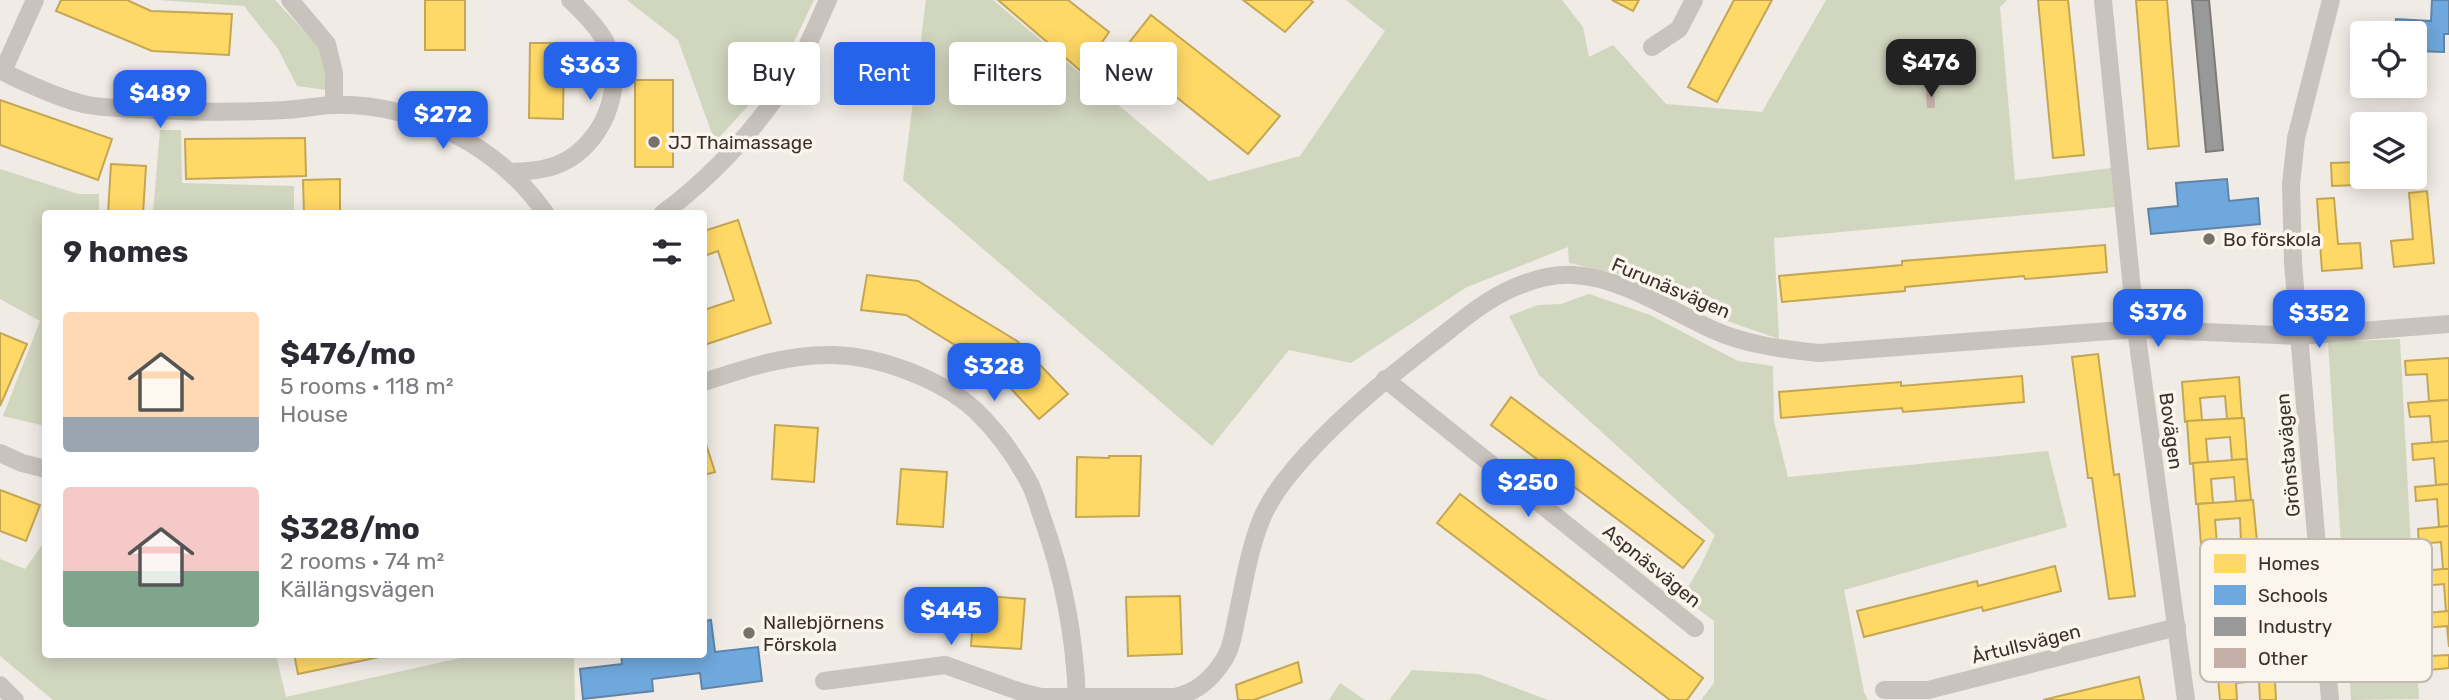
<!DOCTYPE html>
<meta charset="utf-8">
<style>
:root{--surface:#fff;--page:#f2f2f3;--text:#2b2b33;--muted:#7c7c81;--accent:#2563eb}
body{margin:0;font-family:Rubik,sans-serif;background:var(--page);color:var(--text);height:100vh;display:flex;flex-direction:column;font-size:26px;white-space:nowrap}
*{box-sizing:border-box;margin:0}
p{font-size:23px;color:var(--muted)}
.icon{flex:none;width:38px;height:38px;fill:none;stroke:currentColor;stroke-width:2;stroke-linecap:round;stroke-linejoin:round}
.map{position:relative;flex:1;overflow:hidden}
.side{position:absolute;left:42px;top:210px;width:665px;height:448px;display:flex;flex-direction:column;background:var(--surface);border-radius:7px;box-shadow:0 4px 18px #0003}
.side>*{flex:none}
.top-card{position:absolute;left:728px;top:42px;width:665px;height:63px;display:flex;gap:14px}
.tools{position:absolute;left:2350px;top:21px;display:grid;gap:14px}
.tools a{display:grid;place-items:center;width:77px;height:77px;border-radius:7px;background:var(--surface);box-shadow:0 4px 18px #0003;font-size:35px}
.price{position:absolute;translate:-50% -60px;padding:0 16px;border-radius:14px;background:var(--accent);color:#fff;font-size:23px;line-height:46px;filter:drop-shadow(0 2px 4px #0008)}
.price::after{content:'';position:absolute;left:50%;top:42px;width:21px;height:16px;margin-left:-10px;background:inherit;clip-path:polygon(0 0,100% 0,50% 100%)}
.price.current{background:#222;color:#fff}
ul{padding:0;list-style:none}
li{display:flex;align-items:center;gap:21px;height:175px;padding:0 21px}
li span{display:grid;place-items:center;flex:none;width:196px;height:140px;border-radius:7px;color:#555}
li>.icon{margin-inline-start:auto}
span .icon{width:84px;height:84px;fill:#fffc;stroke-width:1}
li b{font-size:30px}
h2{display:flex;justify-content:space-between;align-items:center;height:84px;padding:0 21px;font-size:30px}
.chip{padding:0 24px;border-radius:7px;background:var(--surface);box-shadow:0 4px 18px #0003;font-size:24px;line-height:63px}
.chip.current{background:var(--accent);color:#fff}
.map>svg:first-child{display:block}
</style>
<div class="map">
<svg width="2449" height="700" viewBox="0 0 2449 700">
<rect width="100%" height="100%" fill="#f0ebe5"/>
<!-- green -->
<g fill="#d1d6bf">
<polygon points="158,0 275,0 323,51 326,90 297,86 278,49 244,6"/>
<polygon points="627,0 814,0 780,71 715,142 678,40"/>
<polygon points="926,0 993,0 1209,181 1300,156 1385,31 1346,0 1562,0 1583,27 1589,57 1613,45 1666,104 1762,112 1826,0 2007,0 2000,7 2015,180 2111,168 2115,207 1774,238 1779,339 1727,321 1669,285 1569,263 1568,247 1467,287 1351,363 1289,350 1212,446 903,180"/>
<polygon points="160,130 181,130 182,183 294,186 294,213 153,213"/>
<polygon points="0,169 78,194 99,194 99,213 46,214 45,426 3,416 40,321 0,299"/>
<polygon points="1589,294 1650,315 1738,361 1773,366 1774,421 1788,477 2048,451 2067,527 1844,590 1864,692 1868,700 1701,700 1714,683 1714,621 1682,597 1700,567 1715,535 1539,375 1509,316 1538,305 1561,304"/>
<polygon points="2400,339 2419,699 2351,700 2328,342"/>
<polygon points="42,545 46,545 46,654 276,655 286,697 473,655 574,655 575,700 53,700 0,656 0,559 25,569"/>
<polygon points="1412,670 1479,674 1548,700 1389,700"/>
<polygon points="1340,683 1365,700 1329,700"/>
</g>
<!-- homes -->
<g fill="#ffd966" stroke="#c4a654" stroke-width="2">
<polygon points="61,0 127,0 151,11 232,14 229,55 152,51 56,11"/>
<rect x="425" y="0" width="40" height="50"/>
<polygon points="998,0 1068,0 1109,32 1082,72"/>
<polygon points="1243,0 1310,0 1313,2 1285,32"/>
<polygon points="1612,0 1639,0 1633,11"/>
<polygon points="1734,0 1772,0 1717,102 1688,87"/>
<polygon points="2038,0 2068,0 2084,155 2053,158"/>
<polygon points="2136,0 2167,0 2179,146 2148,149"/>
<polygon points="1151,15 1280,116 1248,154 1121,53"/>
<polygon points="530,43 564,43 563,119 529,118"/>
<rect x="635" y="80" width="38" height="87"/>
<polygon points="0,100 112,139 98,180 0,145"/>
<polygon points="305,138 306,176 186,179 185,139"/>
<polygon points="2357,162 2357,185 2332,186 2331,163"/>
<polygon points="111,164 146,166 143,214 108,214"/>
<polygon points="2385,177 2413,177 2413,178 2385,179"/>
<polygon points="340,179 340,214 304,214 303,180"/>
<polygon points="2427,191 2434,263 2394,267 2391,241 2413,239 2409,193"/>
<polygon points="2334,198 2338,244 2360,243 2362,268 2322,271 2317,199"/>
<polygon points="738,220 771,323 704,345 704,310 734,300 718,251 704,256 704,231"/>
<polygon points="2105,245 2107,272 2025,279 2024,276 1905,287 1905,291 1782,302 1779,276 1902,265 1902,261"/>
<polygon points="867,275 918,281 1017,341 1068,394 1039,419 992,368 906,315 861,310"/>
<polygon points="0,333 27,344 0,406"/>
<polygon points="2098,354 2114,475 2119,474 2135,596 2109,599 2092,478 2088,478 2072,357"/>
<polygon points="2449,358 2449,400 2429,401 2427,374 2406,375 2405,361"/>
<polygon points="2022,376 2024,402 1903,412 1902,408 1781,418 1779,392 1901,382 1901,386"/>
<polygon points="2239,377 2242,418 2227,419 2225,396 2200,398 2202,420 2185,422 2182,382"/>
<polygon points="1511,397 1704,541 1683,568 1491,425"/>
<polygon points="2449,400 2449,441 2432,443 2430,416 2410,417 2408,403"/>
<polygon points="2244,418 2247,459 2232,460 2230,437 2206,439 2208,462 2190,464 2187,421"/>
<polygon points="775,425 818,428 814,482 772,479"/>
<polygon points="704,438 715,472 704,475"/>
<polygon points="2449,441 2449,484 2436,485 2434,458 2413,460 2412,444"/>
<polygon points="1109,456 1141,456 1139,516 1076,517 1077,457 1109,458"/>
<polygon points="2247,459 2251,500 2236,501 2234,477 2211,479 2213,503 2196,504 2193,463"/>
<polygon points="901,469 947,472 943,527 897,524"/>
<polygon points="2449,484 2449,526 2439,527 2437,499 2416,501 2415,487"/>
<polygon points="0,490 40,505 26,541 0,531"/>
<polygon points="1460,494 1703,678 1687,700 1670,700 1437,523"/>
<polygon points="2253,500 2257,541 2241,542 2240,518 2215,520 2217,544 2201,545 2198,504"/>
<polygon points="2449,526 2449,569 2443,569 2441,542 2419,544 2418,529"/>
<polygon points="2055,566 2061,591 1983,611 1982,607 1864,637 1857,611 1977,581 1978,586"/>
<polygon points="2443,569 2449,569 2449,611 2446,612 2444,584 2422,586 2421,571"/>
<polygon points="975,595 1025,599 1021,649 971,646"/>
<polygon points="1180,596 1182,654 1128,656 1126,597"/>
<polygon points="2449,611 2449,647 2447,626 2426,628 2425,613"/>
<polygon points="294,654 394,654 298,674"/>
<polygon points="2449,655 2449,668 2430,670 2429,656"/>
<polygon points="1298,662 1302,682 1254,700 1238,700 1236,685"/>
<polygon points="2274,663 2276,700 2260,700 2259,681 2236,683 2237,700 2220,700 2217,667"/>
<polygon points="2139,677 2144,700 2043,700"/>
</g>
<!-- schools -->
<g fill="#6fa8dc" stroke="#5f84a7" stroke-width="2">
<polygon points="2432,0 2449,0 2449,34 2444,34 2444,52 2415,51 2415,33 2396,33 2396,19 2431,21"/>
<polygon points="2227,179 2229,201 2258,198 2260,224 2151,234 2148,209 2178,206 2176,183"/>
<polygon points="711,620 715,652 758,647 762,681 702,689 700,673 652,679 653,691 583,699 580,669 622,664 621,654 704,654 704,621"/>
</g>
<!-- industry -->
<polygon fill="#999" stroke="#7d7a78" stroke-width="2" points="2192,0 2209,0 2223,150 2206,152"/>
<!-- building -->
<polygon fill="#c3afa7" points="1934,89 1935,108 1927,108 1926,90"/>
<g fill="none" stroke-linecap="round" stroke-linejoin="round">
<!-- minor -->
<g stroke="#c9c3be" stroke-width="18">
<polyline points="290,0 327,44 334,73 334,105"/>
<polyline points="2103,0 2136,329 2186,700"/>
<polyline points="1652,47 1679,29 1694,0"/>
<path d="M0,70C20,81 66,101 88,105C104,108 121,108 136,109C185,112 235,113 285,110C301,109 316,106 332,105C415,102 500,147 546,214"/>
<polyline points="3,71 35,0"/>
<path d="M511,172C532,171 551,170 569,159C607,136 626,81 605,41C596,25 583,12 570,0"/>
<path d="M662,214C714,175 758,127 793,72C807,50 817,24 828,0"/>
<polyline points="1385,379 1695,628"/>
<path d="M704,382C746,368 788,354 833,355C879,356 941,379 975,410C997,431 1015,456 1029,482C1035,493 1038,506 1042,517C1063,575 1075,639 1077,700"/>
<polyline points="0,453 22,463 46,469"/>
<path d="M824,681L945,665L1021,692L1041,697H1174C1196,693 1211,680 1223,661C1232,649 1234,630 1237,616C1244,584 1249,549 1262,518C1272,494 1290,473 1307,454C1346,411 1389,377 1434,342C1459,323 1483,301 1513,288C1531,280 1554,274 1574,275C1620,277 1670,310 1711,329C1746,345 1782,349 1819,353L2136,329L2299,336L2449,324"/>
<polyline points="0,685 15,700"/>
<polyline points="1884,690 1928,690 2177,627"/>
<polyline points="2330,700 2293,263 2291,184 2296,138 2331,0"/>
</g>
</g>
<!-- markers -->
<g fill="#7a716c" stroke="#fbf5ee" stroke-width="2.5">
<circle cx="654" cy="142" r="7"/>
<circle cx="2209" cy="239" r="7"/>
<circle cx="749" cy="633" r="7"/>
</g>
<g text-anchor="middle" dominant-baseline="central" stroke-width="7" stroke-linejoin="round" paint-order="stroke">
<!-- poi labels -->
<g font-size="19" fill="#3b302b" stroke="#fbf5ee" text-anchor="start">
<text x="668" y="142">JJ Thaimassage</text>
<text x="2223" y="239">Bo förskola</text>
<text x="763" y="622">Nallebjörnens<tspan x="763" dy="22">Förskola</tspan></text>
</g>
<!-- street labels -->
<g font-size="19" fill="#3b302b" stroke="#fbf5ee">
<text transform="translate(1671 288) rotate(23)">Furunäsvägen</text>
<text transform="translate(2171 431) rotate(82)">Bovägen</text>
<text transform="translate(2288 455) rotate(-95)">Grönstavägen</text>
<text transform="translate(1652 566) rotate(39)">Aspnäsvägen</text>
<text transform="translate(2026 644) rotate(-14)">Årtullsvägen</text>
</g>
</g>
<!-- legend -->
<rect x="2200" y="539" width="232" height="143" rx="10" fill="#fbf5ee" stroke="#c1bab4" stroke-width="2"/>
<rect x="2214" y="554" width="32" height="19" fill="#ffd966"/>
<rect x="2214" y="585" width="32" height="20" fill="#6fa8dc"/>
<rect x="2214" y="617" width="32" height="19" fill="#999"/>
<rect x="2214" y="648" width="32" height="20" fill="#c3afa7"/>
<g font-size="19" fill="#3b302b">
<text x="2258" y="570">Homes</text>
<text x="2258" y="602">Schools</text>
<text x="2258" y="633">Industry</text>
<text x="2258" y="665">Other</text>
</g>
</svg>
<div class="tools">
<a><svg class="icon" aria-label="locate" viewBox="0 0 24 24"><circle cx="12" cy="12" r="6"/><path d="M12 2v4M12 18v4M2 12h4M18 12h4"/></svg></a>
<a><svg class="icon" aria-label="layers" viewBox="0 0 24 24"><path d="M12 4l9 5-9 5-9-5zM3 14l9 5 9-5"/></svg></a>
</div>
<b class="price current" style="left:1931px;top:99px">$476</b>
<b class="price" style="left:590px;top:102px">$363</b>
<b class="price" style="left:160px;top:130px">$489</b>
<b class="price" style="left:443px;top:151px">$272</b>
<b class="price" style="left:2158px;top:349px">$376</b>
<b class="price" style="left:2319px;top:350px">$352</b>
<b class="price" style="left:994px;top:403px">$328</b>
<b class="price" style="left:1528px;top:519px">$250</b>
<b class="price" style="left:951px;top:647px">$445</b>
<div class="top-card">
<a class="chip">Buy</a>
<a class="chip current">Rent</a>
<a class="chip">Filters</a>
<a class="chip">New</a>
</div>
<section class="side">
<h2>9 homes<svg class="icon" aria-label="filters" viewBox="0 0 24 24"><path d="M4 7h16M4 17h16"/><circle cx="9" cy="7" r="2"/><circle cx="15" cy="17" r="2"/></svg></h2>
<ul>
<li><span style="background:linear-gradient(#ffd9b3 75%,#9aa5b1 0)"><svg class="icon" aria-label="home" viewBox="0 0 24 24"><path d="M3 11l9-7 9 7M6 9v11h12V9"/></svg></span><div><b>$476/mo</b><p>5 rooms · 118 m²</p><p>House</p></div></li>
<li><span style="background:linear-gradient(#f6c9c9 60%,#7fa58c 0)"><svg class="icon" aria-label="home" viewBox="0 0 24 24"><path d="M3 11l9-7 9 7M6 9v11h12V9"/></svg></span><div><b>$328/mo</b><p>2 rooms · 74 m²</p><p>Källängsvägen</p></div></li>
</ul>
</section>
</div>
